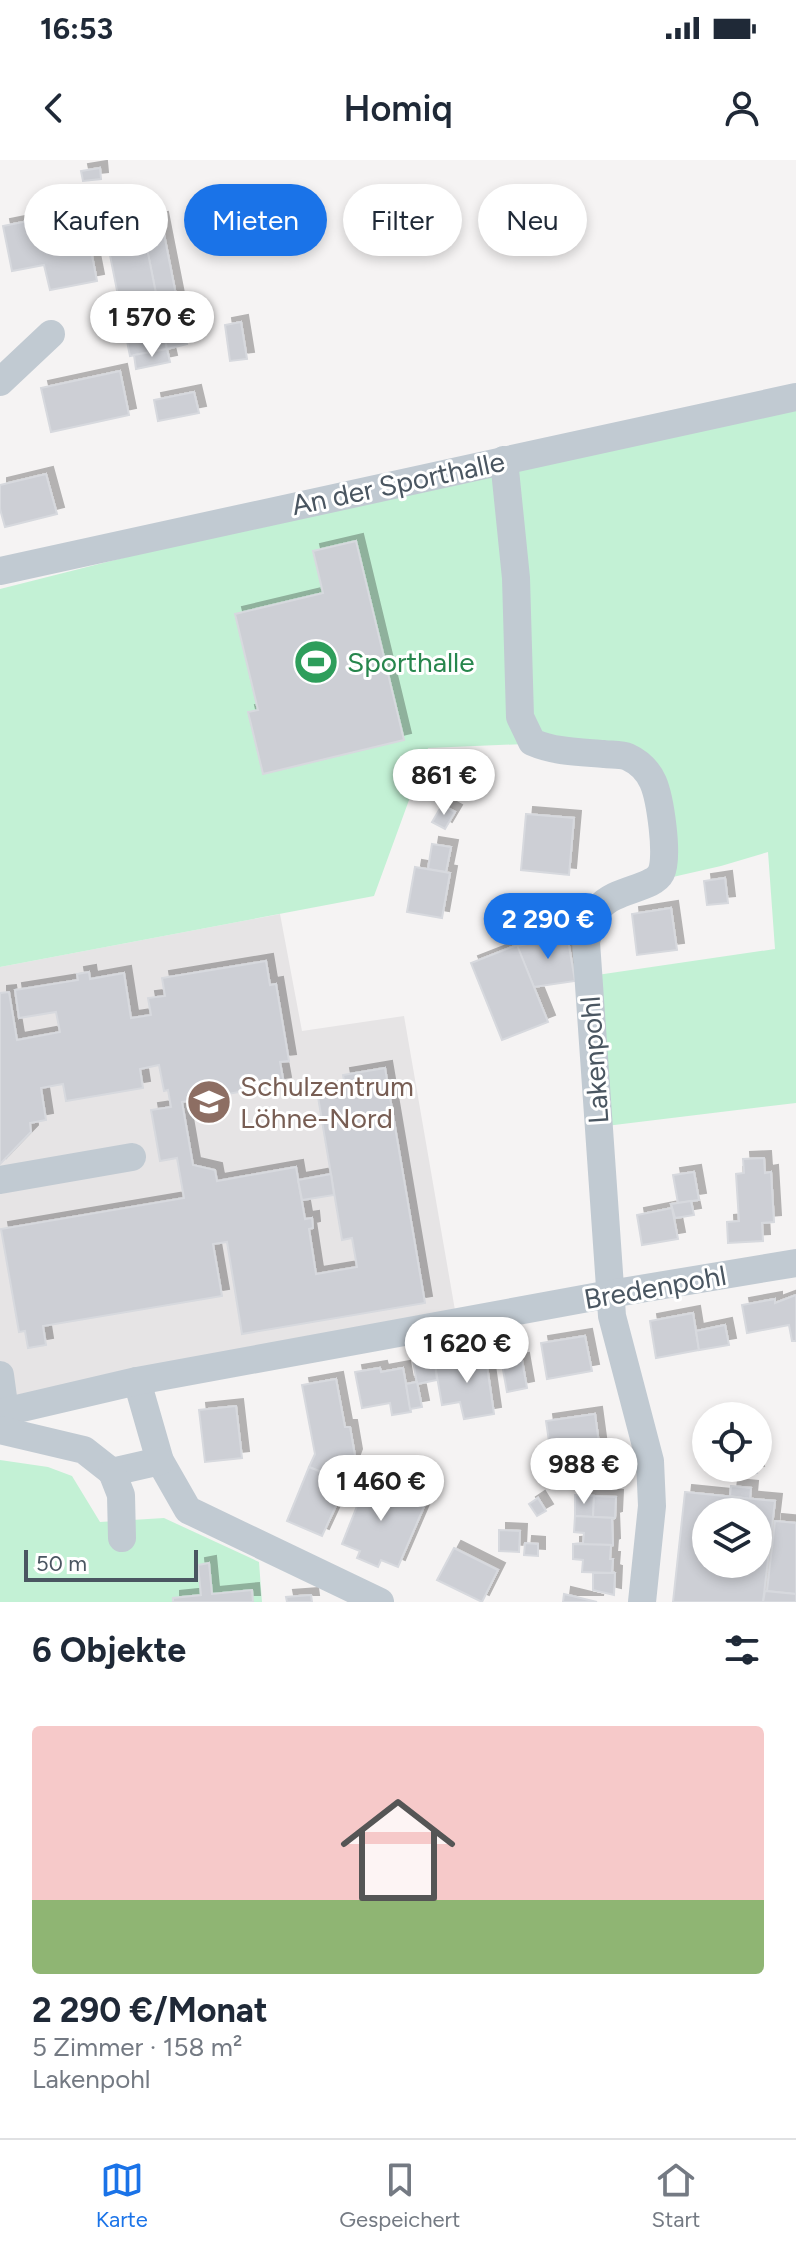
<!DOCTYPE html>
<html lang="de">
<meta charset="utf-8">
<style>
:root{--surface:#fff;--page:#f2f2f3;--text:#1f2937;--muted:#747a83;--line:#e0e1e3;--accent:#1a73e8}
body{margin:0;font-family:Figtree,sans-serif;background:var(--page);color:var(--text);height:100vh;display:flex;flex-direction:column;font-size:30px;white-space:nowrap}
*{box-sizing:border-box;margin:0}
p{font-size:26px;color:var(--muted)}
.icon{flex:none;width:44px;height:44px;fill:none;stroke:currentColor;stroke-width:2;stroke-linecap:round;stroke-linejoin:round}
.map{position:relative;height:1442px;overflow:hidden}
.sheet{display:flex;flex-direction:column;background:var(--surface);flex:1}
.sheet>*{flex:none}
.guide{position:absolute;left:24px;top:24px;width:748px;height:72px;display:flex;gap:16px}
.fabs{position:absolute;left:692px;top:1242px;display:grid;gap:16px}
.fabs a{display:grid;place-items:center;width:80px;height:80px;border-radius:50%;background:var(--surface);box-shadow:0 4px 12px #0003;font-size:40px}
.scale{position:absolute;left:24px;bottom:20px;width:174px;box-sizing:border-box;padding-left:8px;border:4px solid #4a5661;border-top:0;font-size:22px;line-height:28px;white-space:nowrap;color:#4a5661;-webkit-text-stroke:6px #fff;paint-order:stroke}
.price{position:absolute;translate:-50% -68px;padding:0 18px;border-radius:28px;background:#fff;color:#222;font-size:26px;line-height:52px;filter:drop-shadow(0 2px 4px #0008)}
.price::after{content:'';position:absolute;left:50%;top:48px;width:24px;height:18px;margin-left:-12px;background:inherit;clip-path:polygon(0 0,100% 0,50% 100%)}
.price.current{background:var(--accent);color:#fff}
ul{padding:0;list-style:none}
li{display:grid;align-content:center;gap:16px;height:424px;padding:0 32px}
li+li{border-top:2px solid var(--line)}
li span{display:grid;place-items:center;height:248px;border-radius:8px;color:#555}
li>.icon{margin-inline-start:auto}
span .icon{width:144px;height:144px;fill:#fffc;stroke-width:1}
li b{font-size:34px}
h2{display:flex;justify-content:space-between;align-items:center;height:96px;padding:0 32px;font-size:34px}
.chip{padding:0 28px;border-radius:36px;background:var(--surface);box-shadow:0 4px 12px #0003;font-size:28px;line-height:72px}
.chip.current{background:var(--accent);color:#fff}
.status{display:flex;justify-content:space-between;align-items:center;height:56px;padding:0 40px;background:var(--surface);direction:ltr}
.status svg{height:22px;fill:currentColor}
header{display:flex;justify-content:space-between;align-items:center;height:104px;padding:0 32px;background:var(--surface);font-size:36px;font-weight:600}
.tabs{display:flex;justify-content:space-around;align-items:center;height:112px;border-top:2px solid var(--line);background:var(--surface);font-size:22px;color:var(--muted)}
.tabs a{display:grid;justify-items:center;gap:4px}
.tabs .current{color:var(--accent)}
.map>svg:first-child{display:block}
</style>
<div class="status"><b>16:53</b><svg viewBox="0 0 49 12"><path d="M0 12V9h3v3zM5 12V6h3v6zM10 12V3h3v9zM15 12V0h3v12zM26 1h20v11H26zM47 4h2v5h-2z"/></svg></div>
<header><svg class="icon" aria-label="back" viewBox="0 0 24 24"><path d="M15 5l-7 7 7 7"/></svg>Homiq<svg class="icon" aria-label="person" viewBox="0 0 24 24"><circle cx="12" cy="8" r="4"/><path d="M4 21q1-7 8-7t8 7"/></svg></header>
<div class="map">
<svg width="796" height="1442" viewBox="0 0 796 1442">
<defs>
<filter id="shadow"><feDropShadow dx="7" dy="-7" stdDeviation="0" flood-color="#0004"/></filter>
</defs>
<rect width="100%" height="100%" fill="#f5f3f3"/>
<!-- education -->
<polygon fill="#e6e4e5" points="280,754 302,871 404,856 456,1156 0,1247 0,807"/>
<!-- green -->
<g fill="#c3f1d5">
<polygon points="796,247 796,943 606,966 597,815 775,789 768,692 721,706 664,719 658,621 549,583 428,588 374,736 0,807 0,429 289,356"/>
<polygon points="0,1300 48,1307 72,1316 100,1362 164,1358 259,1402 262,1442 0,1442"/>
</g>
<!-- building -->
<g fill="#cdcfd5" stroke="#d7d9de" stroke-width="2" fill-rule="evenodd" filter="url(#shadow)">
<polygon points="100,8 101,19 83,21 81,11"/>
<polygon points="83,50 97,121 50,130 44,105 12,111 3,66"/>
<polygon points="161,59 178,145 159,149 142,63"/>
<polygon points="142,63 167,189 130,196 105,70"/>
<polygon points="105,70 108,88 91,91 88,74"/>
<polygon points="178,145 187,184 167,189 159,149"/>
<polygon points="241,162 247,199 230,201 225,165"/>
<polygon points="167,189 170,202 136,209 134,195"/>
<polygon points="120,211 129,255 51,272 41,228"/>
<polygon points="194,232 199,253 158,261 154,240"/>
<polygon points="46,314 57,354 5,367 0,349 0,325"/>
<polygon points="356,381 404,580 263,614 248,552 258,550 235,454 323,433 313,391"/>
<polygon points="442,645 455,652 445,669 432,662"/>
<polygon points="526,654 574,658 569,715 521,710"/>
<polygon points="432,684 451,687 446,712 428,709"/>
<polygon points="415,707 450,713 442,758 407,752"/>
<polygon points="725,718 728,743 707,745 704,721"/>
<polygon points="671,748 677,790 637,795 632,754"/>
<polygon points="567,774 575,821 534,827 517,786 528,784 528,781"/>
<polygon points="517,785 548,862 502,880 471,803"/>
<polygon points="266,801 270,825 276,824 289,901 280,902 284,924 182,942 193,1005 215,1010 217,1021 296,1007 305,1059 312,1058 313,1068 309,1069 316,1114 357,1107 352,1078 342,1080 317,931 345,926 343,915 385,908 425,1143 242,1174 227,1082 213,1084 222,1136 43,1166 46,1185 28,1188 25,1171 19,1172 1,1069 184,1038 177,998 160,1001 151,950 171,947 168,930 164,931 159,905 140,909 143,928 66,941 63,924 41,928 46,960 30,963 31,972 0,1004 0,833 9,832 17,880 60,872 56,852 19,858 15,830 78,820 77,814 89,812 90,819 124,813 131,858 151,855 148,838 165,836 162,818"/>
<polygon points="764,998 765,1013 771,1012 774,1062 762,1063 763,1081 728,1083 727,1062 739,1061 736,1014 744,1013 743,999"/>
<polygon points="694,1012 699,1040 678,1043 673,1015"/>
<polygon points="331,1014 334,1035 302,1040 298,1020"/>
<polygon points="691,1041 694,1055 675,1058 671,1044"/>
<polygon points="672,1048 678,1079 642,1085 637,1055"/>
<polygon points="796,1135 796,1181 792,1181 789,1165 747,1173 742,1145 775,1139 775,1143"/>
<polygon points="693,1153 699,1190 656,1198 650,1161"/>
<polygon points="725,1165 729,1185 699,1190 696,1171"/>
<polygon points="585,1176 592,1211 547,1219 541,1183"/>
<polygon points="485,1192 494,1254 464,1259 460,1242 442,1245 435,1205 456,1201 455,1197"/>
<polygon points="434,1196 437,1220 417,1224 413,1200"/>
<polygon points="522,1200 527,1228 507,1232 502,1204"/>
<polygon points="380,1208 381,1212 403,1208 411,1252 392,1255 390,1243 362,1248 355,1212"/>
<polygon points="336,1219 345,1267 350,1267 355,1296 345,1322 309,1307 315,1294 302,1225"/>
<polygon points="417,1222 422,1247 410,1249 406,1224"/>
<polygon points="236,1246 242,1298 205,1302 199,1250"/>
<polygon points="595,1254 602,1306 578,1309 577,1301 574,1301 571,1285 550,1288 546,1261"/>
<polygon points="602,1306 604,1319 577,1322 575,1310"/>
<polygon points="309,1307 347,1322 322,1376 287,1361"/>
<polygon points="731,1308 756,1308 757,1313 732,1317"/>
<polygon points="348,1320 384,1335 388,1326 426,1342 398,1407 381,1400 378,1407 357,1398 360,1391 342,1384 357,1346 340,1339"/>
<polygon points="731,1326 751,1328 750,1339 730,1336"/>
<path d="M685,1332L775,1341L763,1442H673ZM706,1352H758V1404H706Z"/>
<polygon points="575,1335 594,1336 593,1357 575,1356"/>
<polygon points="594,1336 616,1337 615,1358 593,1357"/>
<polygon points="538,1338 546,1351 537,1356 529,1344"/>
<polygon points="575,1356 615,1358 612,1359 613,1385 573,1384 583,1383 584,1373 574,1372"/>
<polygon points="775,1361 796,1363 796,1434 767,1431"/>
<polygon points="499,1370 520,1371 519,1392 499,1391"/>
<polygon points="525,1383 538,1384 538,1396 524,1395"/>
<polygon points="573,1384 613,1385 611,1386 610,1399 613,1399 612,1412 615,1413 582,1412 583,1400 573,1399"/>
<polygon points="454,1388 498,1410 482,1442 437,1420"/>
<polygon points="209,1403 212,1434 252,1430 253,1442 173,1442 173,1438 201,1435 198,1405"/>
<polygon points="593,1413 615,1413 614,1435 593,1430"/>
<polygon points="765,1431 796,1434 796,1442 763,1442"/>
<polygon points="564,1434 597,1442 563,1442"/>
<polygon points="311,1435 312,1442 287,1442 286,1437"/>
</g>
<g fill="none" stroke-linecap="round" stroke-linejoin="round">
<!-- minor -->
<g stroke="#c1cad2" stroke-width="28">
<polyline points="0,222 51,174"/>
<path d="M504,300L516,418L520,557L532,582C555,592 579,592 604,594C611,595 621,594 628,597C639,602 648,611 653,622C660,638 669,697 661,713C653,729 614,729 599,748C591,758 589,770 586,782L612,1156L650,1301L652,1346L642,1442"/>
<polyline points="0,411 796,237"/>
<polyline points="0,1020 132,997"/>
<polyline points="0,1215 5,1252"/>
<polyline points="137,1221 160,1301 188,1350 380,1442"/>
<polyline points="0,1253 137,1221 610,1134 796,1103"/>
<polyline points="0,1270 84,1290 112,1312 160,1301"/>
<polyline points="112,1312 121,1335 122,1378"/>
</g>
</g>
<!-- icons -->
<defs>
<g id="stadium-disc" transform="scale(2.3)"><circle r="9.5" fill="#2e9e5b" stroke="#fff"/><path d="M0-5a6.5 5 0 1 0 0 10a6.5 5 0 1 0 0-10ZM-3.5-1.8h7v3.6h-7Z" fill="#fff"/></g>
<g id="school-disc" transform="scale(2.3)"><circle r="9.5" fill="#8d6e63" stroke="#fff"/><path d="M0-5L7-2L0 1L-7-2ZM-4 1L0 2.5L4 1V4Q0 6-4 4Z" fill="#fff"/></g>
</defs>
<g fill-rule="evenodd">
<use href="#stadium-disc" x="316" y="502"/>
<use href="#school-disc" x="209" y="942"/>
</g>
<g text-anchor="middle" dominant-baseline="central" stroke-width="6" stroke-linejoin="round" paint-order="stroke">
<!-- street labels -->
<g font-size="28" fill="#4a5661" stroke="#fff">
<text transform="translate(398 323) rotate(-12)">An der Sporthalle</text>
<text transform="translate(594 900) rotate(-94)">Lakenpohl</text>
<text transform="translate(655 1127) rotate(-10)">Bredenpohl</text>
</g>
<!-- leisure labels -->
<g font-size="28" fill="#27864d" stroke="#fff" text-anchor="start">
<text x="347" y="502">Sporthalle</text>
</g>
<!-- education labels -->
<g font-size="28" fill="#785e54" stroke="#fff" text-anchor="start">
<text x="240" y="926">Schulzentrum<tspan x="240" dy="32">Löhne-Nord</tspan></text>
</g>
</g>
</svg>
<div class="fabs">
<a><svg class="icon" aria-label="locate" viewBox="0 0 24 24"><circle cx="12" cy="12" r="6"/><path d="M12 2v4M12 18v4M2 12h4M18 12h4"/></svg></a>
<a><svg class="icon" aria-label="layers" viewBox="0 0 24 24"><path d="M12 4l9 5-9 5-9-5zM3 14l9 5 9-5"/></svg></a>
</div>
<div class="scale">50 m</div>
<b class="price" style="left:152px;top:199px">1 570 €</b>
<b class="price" style="left:444px;top:657px">861 €</b>
<b class="price current" style="left:548px;top:801px">2 290 €</b>
<b class="price" style="left:467px;top:1225px">1 620 €</b>
<b class="price" style="left:584px;top:1346px">988 €</b>
<b class="price" style="left:381px;top:1363px">1 460 €</b>
<div class="guide">
<a class="chip">Kaufen</a>
<a class="chip current">Mieten</a>
<a class="chip">Filter</a>
<a class="chip">Neu</a>
</div>
</div>
<section class="sheet">
<h2>6 Objekte<svg class="icon" aria-label="filters" viewBox="0 0 24 24"><path d="M4 7h16M4 17h16"/><circle cx="9" cy="7" r="2"/><circle cx="15" cy="17" r="2"/></svg></h2>
<ul>
<li><span style="background:linear-gradient(#f6c9c9 70%,#8fb573 0)"><svg class="icon" aria-label="home" viewBox="0 0 24 24"><path d="M3 11l9-7 9 7M6 9v11h12V9"/></svg></span><div><b>2 290 €/Monat</b><p>5 Zimmer · 158 m²</p><p>Lakenpohl</p></div></li>
</ul>
</section>
<nav class="tabs">
<a class="current"><svg class="icon" aria-label="map" viewBox="0 0 24 24"><path d="M3 6l6-2 6 2 6-2v14l-6 2-6-2-6 2zM9 4v14M15 6v14"/></svg>Karte</a>
<a><svg class="icon" aria-label="saved" viewBox="0 0 24 24"><path d="M7 4h10v16l-5-4-5 4z"/></svg>Gespeichert</a>
<a><svg class="icon" aria-label="home" viewBox="0 0 24 24"><path d="M3 11l9-7 9 7M6 9v11h12V9"/></svg>Start</a>
</nav>
